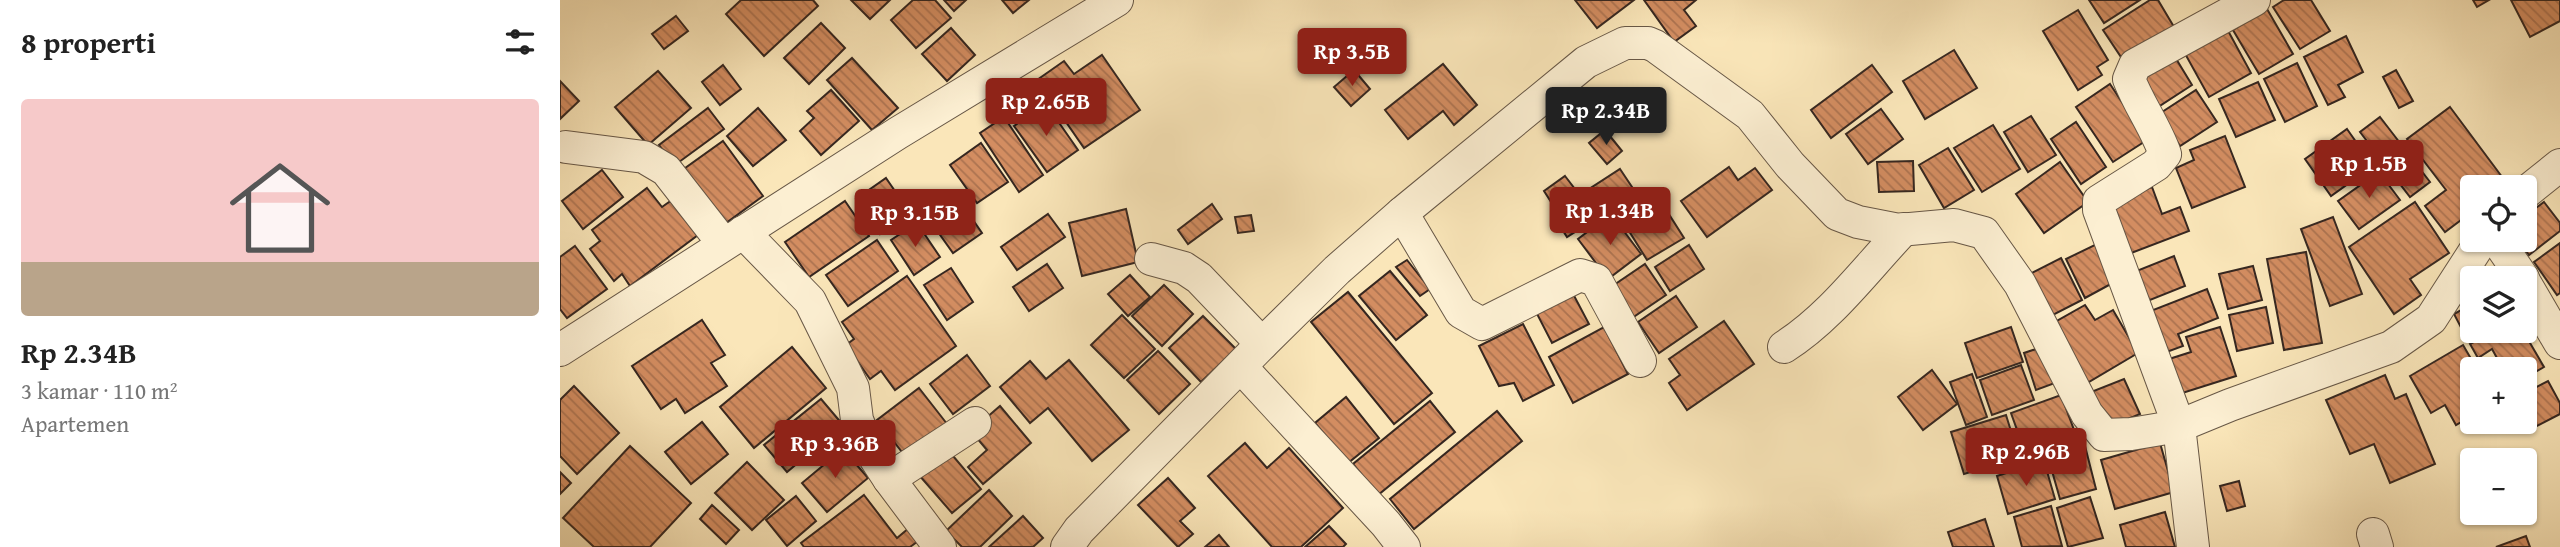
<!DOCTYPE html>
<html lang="id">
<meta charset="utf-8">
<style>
:root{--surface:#fff;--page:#f6f6f6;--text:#222;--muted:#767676;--accent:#8f2418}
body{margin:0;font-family:"Gentium Book Plus",serif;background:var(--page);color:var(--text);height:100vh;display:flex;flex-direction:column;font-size:26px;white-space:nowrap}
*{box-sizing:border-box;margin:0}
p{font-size:23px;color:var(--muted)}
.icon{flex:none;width:38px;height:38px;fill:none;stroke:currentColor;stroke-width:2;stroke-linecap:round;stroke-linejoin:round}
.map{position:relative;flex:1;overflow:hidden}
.panel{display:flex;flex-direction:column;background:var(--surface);width:560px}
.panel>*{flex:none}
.fabs{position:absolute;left:1900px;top:175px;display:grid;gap:14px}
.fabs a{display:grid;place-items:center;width:77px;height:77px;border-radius:7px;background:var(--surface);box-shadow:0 2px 5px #0004;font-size:35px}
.price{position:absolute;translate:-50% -60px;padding:0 16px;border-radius:7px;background:var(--accent);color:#fff;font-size:23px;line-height:46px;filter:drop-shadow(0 2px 4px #0008)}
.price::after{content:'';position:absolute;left:50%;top:42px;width:21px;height:16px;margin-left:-10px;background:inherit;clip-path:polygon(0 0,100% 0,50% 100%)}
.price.current{background:#222;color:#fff}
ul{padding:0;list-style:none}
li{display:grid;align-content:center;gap:14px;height:371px;padding:0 21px}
li span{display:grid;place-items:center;height:217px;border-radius:7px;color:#555}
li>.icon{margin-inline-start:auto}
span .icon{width:126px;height:126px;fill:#fffc;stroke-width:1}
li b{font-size:30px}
h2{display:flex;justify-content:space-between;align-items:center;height:84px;padding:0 21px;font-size:30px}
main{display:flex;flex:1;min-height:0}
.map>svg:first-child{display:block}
</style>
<main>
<section class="panel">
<h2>8 properti<svg class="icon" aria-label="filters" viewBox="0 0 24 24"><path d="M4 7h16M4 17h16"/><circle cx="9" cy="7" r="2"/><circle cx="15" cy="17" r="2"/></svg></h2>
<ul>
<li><span style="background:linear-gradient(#f6c9c9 75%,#b9a48a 0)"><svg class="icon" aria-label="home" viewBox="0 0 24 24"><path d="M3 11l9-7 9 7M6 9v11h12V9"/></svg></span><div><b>Rp 2.34B</b><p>3 kamar · 110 m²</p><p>Apartemen</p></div></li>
</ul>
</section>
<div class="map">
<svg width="2000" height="547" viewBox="0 0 2000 547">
<defs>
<pattern id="building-back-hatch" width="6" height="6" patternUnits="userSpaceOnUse" patternTransform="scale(1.75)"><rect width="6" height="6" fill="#d38d61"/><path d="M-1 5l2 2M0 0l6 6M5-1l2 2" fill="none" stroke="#ac7350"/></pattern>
</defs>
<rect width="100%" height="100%" fill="#fae6b9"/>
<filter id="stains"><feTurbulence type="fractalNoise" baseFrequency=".00286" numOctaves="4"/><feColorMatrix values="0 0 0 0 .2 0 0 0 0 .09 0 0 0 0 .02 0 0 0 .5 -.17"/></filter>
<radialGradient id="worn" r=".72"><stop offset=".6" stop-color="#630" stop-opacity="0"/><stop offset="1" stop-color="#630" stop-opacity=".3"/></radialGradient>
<!-- building -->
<g fill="url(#building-back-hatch)" stroke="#362720" stroke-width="2">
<polygon points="181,0 253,0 258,6 204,56 166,14"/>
<polygon points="291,0 330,0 310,19"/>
<polygon points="353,0 375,0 391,18 356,48 331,20"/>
<polygon points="384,0 406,0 394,11"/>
<polygon points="442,0 469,0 453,13"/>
<polygon points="1015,0 1074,0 1037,28"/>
<polygon points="1084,0 1136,0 1124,10 1136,26 1114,42"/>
<polygon points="1529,0 1580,0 1544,23"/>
<polygon points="1590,0 1598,0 1614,27 1563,60 1543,30"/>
<polygon points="1724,0 1751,0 1770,31 1740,49 1713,7"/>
<polygon points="1913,0 1929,0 1917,7"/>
<polygon points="1951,0 2000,0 2000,21 1970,37"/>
<polygon points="1707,9 1733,54 1699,74 1673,30"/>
<polygon points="1518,10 1548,60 1537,67 1542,75 1518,90 1483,31"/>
<polygon points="116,16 128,31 104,49 92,34"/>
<polygon points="261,23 285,48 249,84 224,58"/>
<polygon points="1666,27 1691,73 1649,97 1623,50"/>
<polygon points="391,28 415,55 387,81 362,54"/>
<polygon points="1786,36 1803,72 1778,85 1785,97 1768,105 1744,57"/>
<polygon points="1394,50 1417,88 1365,119 1343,81"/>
<polygon points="542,55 580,110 524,148 477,80 504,61 514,74"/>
<polygon points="1615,57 1632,85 1598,107 1580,79"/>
<polygon points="292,58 338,108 312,130 267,80"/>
<polygon points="1737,63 1757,106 1725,122 1704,79"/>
<polygon points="883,64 917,105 894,125 883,111 848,139 825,110"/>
<polygon points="163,65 181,89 160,105 142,82"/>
<polygon points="1312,65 1332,92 1271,138 1251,110"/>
<polygon points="794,70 810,89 791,106 774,87"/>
<polygon points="1836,70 1853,101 1839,108 1823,77"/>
<polygon points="98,71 131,108 88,145 55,107"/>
<polygon points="0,81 19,101 0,119"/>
<polygon points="1698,82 1715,120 1676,137 1659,99"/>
<polygon points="1550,84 1587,140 1553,162 1516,107"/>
<polygon points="271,90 299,121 261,155 240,131 254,118 247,111"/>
<polygon points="1636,90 1657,122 1620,146 1599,114"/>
<polygon points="486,104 518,150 487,172 454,126"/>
<polygon points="1890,107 1948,185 1945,187 1913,187 1913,211 1885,232 1865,206 1886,190 1847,139"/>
<polygon points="148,108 164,129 115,165 99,145"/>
<polygon points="198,108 226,140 193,166 167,136"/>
<polygon points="1321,109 1343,139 1308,164 1286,134"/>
<polygon points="1471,116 1496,155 1468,172 1444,132"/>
<polygon points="444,117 483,175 459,192 420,133"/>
<polygon points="1820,117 1870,182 1850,197 1800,132"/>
<polygon points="1516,122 1546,167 1521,184 1491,139"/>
<polygon points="1433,125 1460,169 1422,192 1394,148"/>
<polygon points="1787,129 1813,166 1771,196 1745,159"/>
<polygon points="1045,130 1062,151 1047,164 1029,143"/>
<polygon points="1665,136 1685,187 1632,208 1616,168 1634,160 1630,150"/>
<polygon points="163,141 203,196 162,226 121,171"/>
<polygon points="421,143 448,182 417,203 390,165"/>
<polygon points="1388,148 1414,190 1384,208 1359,165"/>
<polygon points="1353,161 1354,191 1319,192 1317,162"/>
<polygon points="1500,162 1528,202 1484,233 1456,194"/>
<polygon points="1169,167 1178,180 1195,168 1212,190 1147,237 1121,201"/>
<polygon points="1060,169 1076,193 1007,237 992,213"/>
<polygon points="42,170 63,197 23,229 2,201"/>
<polygon points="1819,172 1840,200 1799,229 1778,201"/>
<polygon points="1005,176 1018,193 995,208 984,191"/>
<polygon points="326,178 350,213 320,234 296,199"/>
<polygon points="1592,187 1602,214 1620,207 1629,231 1566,255 1546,204"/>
<polygon points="87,188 102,207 112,200 138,235 70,286 62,274 54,281 30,249 40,241 32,230"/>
<polygon points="285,201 309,236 249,277 225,242"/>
<polygon points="1855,202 1889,253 1850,279 1861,295 1834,314 1789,247"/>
<polygon points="1984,202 2000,223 2000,231 1969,255 1958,240 1965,240 1965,216"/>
<polygon points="402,204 422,233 393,253 373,225"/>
<polygon points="652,204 662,219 628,244 618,230"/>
<polygon points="1105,208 1124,238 1087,260 1069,231"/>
<polygon points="566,209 578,262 522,276 509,223"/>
<polygon points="488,214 505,237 457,270 441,247"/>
<polygon points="1051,214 1081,254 1048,279 1018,239"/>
<polygon points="691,215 694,231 678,233 675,217"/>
<polygon points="1773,217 1802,294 1770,306 1741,229"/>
<polygon points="357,223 380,257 354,275 331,240"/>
<polygon points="317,240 338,271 288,306 266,275"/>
<polygon points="1541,242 1560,279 1525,298 1506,259"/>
<polygon points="2000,243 2000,293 1997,295 1974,262"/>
<polygon points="1129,245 1144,269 1110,291 1095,267"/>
<polygon points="15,246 47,289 7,318 0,309 0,257"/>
<polygon points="1746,252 1762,343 1724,350 1707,259"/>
<polygon points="1614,256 1625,286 1585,302 1574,272"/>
<polygon points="1501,258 1522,300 1485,319 1464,277"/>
<polygon points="847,260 870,289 860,296 836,267"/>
<polygon points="487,264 503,288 469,311 453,287"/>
<polygon points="1085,264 1106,295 1069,320 1048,289"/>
<polygon points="1693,266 1702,300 1668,309 1659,274"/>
<polygon points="391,268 413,302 387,320 364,285"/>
<polygon points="830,271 867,315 836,340 799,296"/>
<polygon points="1940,271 1944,278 1925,278"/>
<polygon points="570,275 590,297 568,316 548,294"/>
<polygon points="347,276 396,346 335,390 321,371 310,379 286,345 294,339 282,322"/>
<polygon points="604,285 633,314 602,346 572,316"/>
<polygon points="1913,285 1913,331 1922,331 1907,339 1894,314 1907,307 1898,293"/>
<polygon points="1647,289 1658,318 1618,334 1623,346 1604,353 1588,312"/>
<polygon points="1011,290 1029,324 992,343 975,310"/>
<polygon points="788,292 872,393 834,424 751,322"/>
<polygon points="1116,296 1137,327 1099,353 1078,322"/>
<polygon points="1525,305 1535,320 1553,310 1578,353 1522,386 1488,326"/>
<polygon points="1706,307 1713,343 1677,351 1669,315"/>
<polygon points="562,315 595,349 564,378 531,345"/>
<polygon points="643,316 676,349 641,382 609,348"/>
<polygon points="142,320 165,355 151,363 167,386 125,413 116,399 101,409 72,366"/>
<polygon points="1164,321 1194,364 1127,410 1109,383 1120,375 1109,359"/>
<polygon points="963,324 994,385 963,401 954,383 939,386 919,346"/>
<polygon points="1044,327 1068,374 1013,403 989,357"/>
<polygon points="1451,327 1463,362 1417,378 1405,343"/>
<polygon points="1660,327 1676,376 1616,395 1606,360 1631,352 1626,337"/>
<polygon points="1934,331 1963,331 1984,367 1965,378 1965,369 1943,369 1932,349 1918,358 1910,344"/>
<polygon points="1903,345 1917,369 1913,369 1913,415 1896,425 1885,405 1871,413 1850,376"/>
<polygon points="232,347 266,388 194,448 160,407"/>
<polygon points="1482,347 1495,383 1476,390 1464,353"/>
<polygon points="598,351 630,384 599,414 567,380"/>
<polygon points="407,355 430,386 393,414 370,384"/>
<polygon points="509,360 569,430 532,461 488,408 470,423 440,387 470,361 486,379"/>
<polygon points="1461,365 1474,400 1432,415 1420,380"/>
<polygon points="1372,370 1397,404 1363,430 1338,397"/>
<polygon points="1412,374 1427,417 1406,425 1390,382"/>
<polygon points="1825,375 1835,399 1846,394 1875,464 1830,483 1814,444 1790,454 1766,400"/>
<polygon points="1564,379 1580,414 1542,430 1526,394"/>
<polygon points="1988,381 2000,403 2000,414 1969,430 1965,422 1965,393"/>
<polygon points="14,386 59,433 17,474 0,456 0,400"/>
<polygon points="359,388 391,429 349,461 317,420"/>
<polygon points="1501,395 1517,438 1466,455 1451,413"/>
<polygon points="786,397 819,438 788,463 755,423"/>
<polygon points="261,399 283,425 227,472 204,445"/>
<polygon points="870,401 895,432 818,495 793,464"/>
<polygon points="440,406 471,443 423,484 408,467 427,450 411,431"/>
<polygon points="937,411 962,441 854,529 830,499"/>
<polygon points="1446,415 1459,457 1404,474 1391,432"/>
<polygon points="142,422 168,454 131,484 105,452"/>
<polygon points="685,443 707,468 729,448 783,508 741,547 712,547 648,476"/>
<polygon points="1600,443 1614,492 1555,509 1541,460"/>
<polygon points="70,446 131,503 90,547 34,547 3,518"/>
<polygon points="1525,446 1536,489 1500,499 1488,457"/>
<polygon points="283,449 308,478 267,512 242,483"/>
<polygon points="388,450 421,489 392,513 359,475"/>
<polygon points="1484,461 1495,499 1448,514 1437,476"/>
<polygon points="187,462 224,500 192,530 155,493"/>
<polygon points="0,472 11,483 0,494"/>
<polygon points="608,478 635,508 620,521 633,534 618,547 578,505"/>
<polygon points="1679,481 1685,506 1667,511 1660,486"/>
<polygon points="429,490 452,516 420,547 402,547 386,531"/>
<polygon points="304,495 337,538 355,523 365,536 350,547 244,547 241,543"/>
<polygon points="236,496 256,521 227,546 206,520"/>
<polygon points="1530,497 1543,538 1508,547 1497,508"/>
<polygon points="152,505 179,530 166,544 140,519"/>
<polygon points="1491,506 1502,546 1462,547 1454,517"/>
<polygon points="1605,512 1615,547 1566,547 1560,525"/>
<polygon points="463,516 483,538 473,547 429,547"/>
<polygon points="1425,519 1434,547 1393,547 1388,532"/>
<polygon points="769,526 786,544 783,547 745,547"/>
<polygon points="659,535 669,547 645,547"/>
<polygon points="1966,536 1970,547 1936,547"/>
</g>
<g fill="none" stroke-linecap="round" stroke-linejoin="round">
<!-- minor casing -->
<g stroke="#675746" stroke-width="34">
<g id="minor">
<polyline points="6,147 84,157 106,170 163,243"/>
<polyline points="1965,193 2000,165"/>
<polyline points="842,213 901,312 922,324 1020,275 1036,280 1080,361"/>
<polyline points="183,232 250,301 293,388 297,420 308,447 329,479 380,547"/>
<polyline points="1937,240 1963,278"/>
<polyline points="591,259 624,268 639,278 702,344"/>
<polyline points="1965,283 2000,343"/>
<path d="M1224,347C1271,317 1305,270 1344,229"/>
<polyline points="0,350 338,133 557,0"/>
<polyline points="681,367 826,524 844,547"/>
<polyline points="329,479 415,423"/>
<polyline points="1813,534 1817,547"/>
<path d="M507,547L519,530L702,344L777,270L842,213L1026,62L1065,43H1088L1095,46L1190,115L1230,165L1277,214L1298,222L1339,230L1394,225L1424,233L1460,284L1527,414L1544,435L1571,434L1619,426L1539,210V201L1596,165L1605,154C1596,128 1579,105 1569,79L1575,65L1694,0"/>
<polyline points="1633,547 1619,426 1670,405 1831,347 1871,319 1922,240"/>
</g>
</g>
<!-- minor -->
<use href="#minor" stroke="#fcefd2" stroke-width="32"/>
</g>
<rect width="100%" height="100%" filter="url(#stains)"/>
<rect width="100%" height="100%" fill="url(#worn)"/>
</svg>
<div class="fabs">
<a><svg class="icon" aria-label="locate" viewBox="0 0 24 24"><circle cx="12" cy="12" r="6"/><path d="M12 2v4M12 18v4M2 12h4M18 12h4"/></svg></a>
<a><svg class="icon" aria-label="layers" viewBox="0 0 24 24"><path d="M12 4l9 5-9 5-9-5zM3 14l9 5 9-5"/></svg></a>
<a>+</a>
<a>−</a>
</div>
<b class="price" style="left:792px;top:88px">Rp 3.5B</b>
<b class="price" style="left:486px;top:138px">Rp 2.65B</b>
<b class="price current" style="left:1046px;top:147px">Rp 2.34B</b>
<b class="price" style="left:1809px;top:200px">Rp 1.5B</b>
<b class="price" style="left:1050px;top:247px">Rp 1.34B</b>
<b class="price" style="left:355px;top:249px">Rp 3.15B</b>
<b class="price" style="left:275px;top:480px">Rp 3.36B</b>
<b class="price" style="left:1466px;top:488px">Rp 2.96B</b>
</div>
</main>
